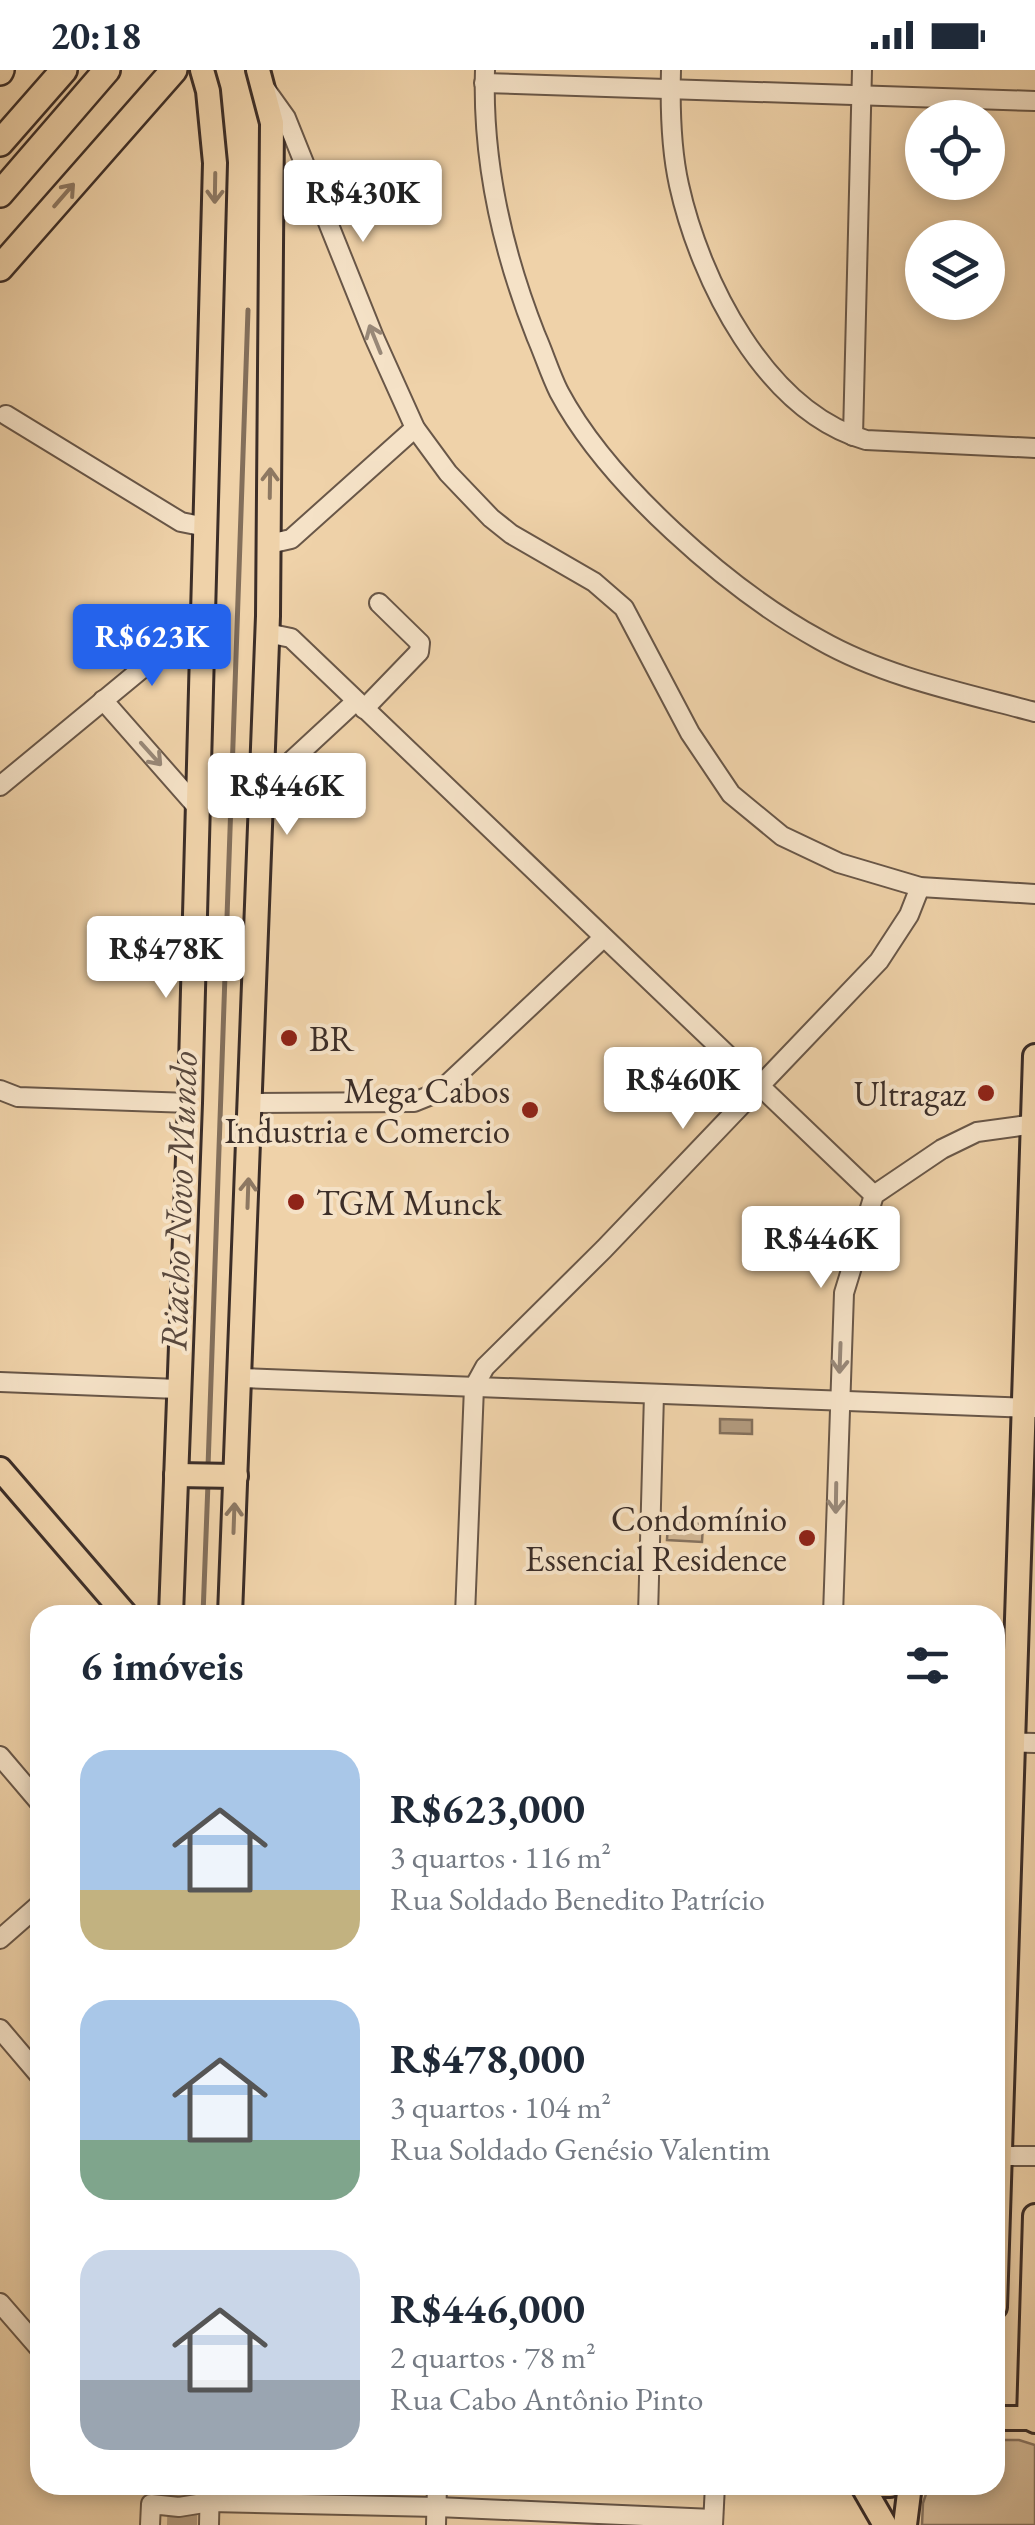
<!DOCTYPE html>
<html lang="pt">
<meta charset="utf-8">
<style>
:root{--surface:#fff;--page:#f2f2f3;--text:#1f2937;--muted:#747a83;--accent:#2563eb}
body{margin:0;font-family:"EB Garamond",serif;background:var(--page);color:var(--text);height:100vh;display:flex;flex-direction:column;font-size:38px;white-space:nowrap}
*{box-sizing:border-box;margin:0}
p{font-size:32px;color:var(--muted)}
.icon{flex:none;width:55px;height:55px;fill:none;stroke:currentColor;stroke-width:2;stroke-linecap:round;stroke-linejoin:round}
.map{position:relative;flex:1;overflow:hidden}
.side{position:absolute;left:30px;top:1535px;width:975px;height:890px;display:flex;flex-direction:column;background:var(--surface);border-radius:30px;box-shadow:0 5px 15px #0003}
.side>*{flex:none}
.buttons{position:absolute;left:905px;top:30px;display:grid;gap:20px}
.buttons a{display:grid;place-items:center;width:100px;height:100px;border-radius:50%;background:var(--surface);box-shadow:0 5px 15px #0003;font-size:50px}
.price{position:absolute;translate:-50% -85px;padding:0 22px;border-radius:10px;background:#fff;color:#222;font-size:32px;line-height:65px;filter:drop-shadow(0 2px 5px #0008)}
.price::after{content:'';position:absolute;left:50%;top:60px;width:30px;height:22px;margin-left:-15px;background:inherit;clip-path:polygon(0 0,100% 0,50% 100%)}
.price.active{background:var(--accent);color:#fff}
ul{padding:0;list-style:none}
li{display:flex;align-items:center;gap:30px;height:250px;padding:0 50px}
li span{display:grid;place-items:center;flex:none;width:280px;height:200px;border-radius:30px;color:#555}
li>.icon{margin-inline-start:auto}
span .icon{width:120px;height:120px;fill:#fffc;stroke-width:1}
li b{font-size:42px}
h2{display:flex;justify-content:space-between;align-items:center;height:120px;padding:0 50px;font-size:42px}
.status{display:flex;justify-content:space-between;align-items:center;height:70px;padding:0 50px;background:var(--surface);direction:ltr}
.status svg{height:28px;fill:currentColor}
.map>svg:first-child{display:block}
</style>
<div class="status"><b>20:18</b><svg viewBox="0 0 49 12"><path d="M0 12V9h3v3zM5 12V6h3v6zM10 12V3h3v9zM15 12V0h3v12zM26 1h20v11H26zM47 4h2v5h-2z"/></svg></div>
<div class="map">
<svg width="1035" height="2455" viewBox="0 0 1035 2455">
<rect width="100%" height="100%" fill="#efd2a9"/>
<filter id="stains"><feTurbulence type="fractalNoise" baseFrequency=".002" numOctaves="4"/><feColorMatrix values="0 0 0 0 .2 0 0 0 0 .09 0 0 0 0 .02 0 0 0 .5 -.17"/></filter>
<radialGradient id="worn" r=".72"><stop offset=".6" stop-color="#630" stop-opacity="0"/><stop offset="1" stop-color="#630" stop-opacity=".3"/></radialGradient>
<!-- green -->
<g fill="#d1b693" stroke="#86725e" stroke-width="2.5">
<polygon points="668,1452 703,1454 702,1472 667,1470"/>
<polygon points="995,2370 1019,2370 1035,2375 1035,2455 922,2455 923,2433 929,2415 995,2415"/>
</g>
<!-- water -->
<polygon fill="#b29a7d" stroke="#836f5b" stroke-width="2.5" points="720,1349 752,1350 752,1364 720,1363"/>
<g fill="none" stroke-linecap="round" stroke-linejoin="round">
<!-- stream -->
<g stroke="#836f5b" stroke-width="5">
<polyline points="208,1397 248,240"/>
<polyline points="203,1545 208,1413"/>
</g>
<!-- river -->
<polyline stroke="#b29a7d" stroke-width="30" points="182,2455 183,2415"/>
<!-- minor casing -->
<g stroke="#695748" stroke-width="22">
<g id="minor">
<path d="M485,0C482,92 502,180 536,266C544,284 550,304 559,322C608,414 729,520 820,570C885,607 964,623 1035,642"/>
<path d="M671,0C670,36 671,79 679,115C700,210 765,341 866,370L1035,378"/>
<polyline points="484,13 1035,31"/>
<polyline points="266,20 286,48 374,267 415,358 448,403 491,448 511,464 594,512 624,538 690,663 731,724 782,766 839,793 920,817 1035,824"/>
<polyline points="6,345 181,452 206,457"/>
<polyline points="853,366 862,0"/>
<polyline points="269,474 291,469 415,358"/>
<polyline points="267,563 291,568 874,1125"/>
<polyline points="103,630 198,738"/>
<polyline points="364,639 419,582 420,573 379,533"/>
<polyline points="0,716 167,578 185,576 202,592"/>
<polyline points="262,718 356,631"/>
<polyline points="0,1020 18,1027 190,1033"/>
<polyline points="251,1033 414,1032 439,1022 603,868"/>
<polyline points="240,1308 1034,1338"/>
<polyline points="0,1312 178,1319"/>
<polyline points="465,1545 474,1317 485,1297 604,1179 879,891 909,845 920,817"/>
<polyline points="648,1545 654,1324"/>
<polyline points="833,1545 844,1223 874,1125 942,1079 977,1062 1035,1054"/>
<polyline points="995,1672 1035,1673"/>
<polyline points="0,1686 40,1733"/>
<polyline points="0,1869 40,1834"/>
<polyline points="0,1959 40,2006"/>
<polyline points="995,2086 1035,2086"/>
<polyline points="0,2233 40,2279"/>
<polyline points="150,2455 151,2434 179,2437 210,2432 437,2437 713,2449"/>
<polyline points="209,2455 210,2415"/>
<polyline points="436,2455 437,2415"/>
<polyline points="713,2455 715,2415"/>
</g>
</g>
<!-- major casing -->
<g stroke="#3c2e28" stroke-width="28">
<g id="major">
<polyline points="0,1399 126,1545"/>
<polyline points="176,1405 236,1406"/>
<polyline points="171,1545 190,1033 215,93 208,21 202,0"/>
<polyline points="230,1545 268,546 272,53 258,0"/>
<polyline points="995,2237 1035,986"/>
<polyline points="995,2348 1029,2348 1035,2351"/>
<polyline points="1029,2348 1035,2146"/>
<polyline points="862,2415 885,2455"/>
<polyline points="874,2415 890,2415"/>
<polyline points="905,2455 910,2415"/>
</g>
</g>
<!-- highway casing -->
<g stroke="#3c2e28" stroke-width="30">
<g id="highway">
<polyline points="0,2 1,0"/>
<polyline points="0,73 64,0"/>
<polyline points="0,124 107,0"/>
<polyline points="0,198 174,0"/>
</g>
</g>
<!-- minor -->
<use href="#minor" stroke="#f5e2c7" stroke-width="18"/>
<!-- major -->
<use href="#major" stroke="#efd2a9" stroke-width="22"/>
<!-- highway -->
<use href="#highway" stroke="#efd2a9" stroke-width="25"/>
</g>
<!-- one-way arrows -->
<defs><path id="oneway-shaft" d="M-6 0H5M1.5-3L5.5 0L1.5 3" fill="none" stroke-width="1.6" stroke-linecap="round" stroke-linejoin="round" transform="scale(2.5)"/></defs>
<g stroke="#8d7862">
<use href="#oneway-shaft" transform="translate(215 118) rotate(91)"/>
<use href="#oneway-shaft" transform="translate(64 125) rotate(-49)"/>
<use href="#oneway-shaft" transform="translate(270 413) rotate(-89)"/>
<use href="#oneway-shaft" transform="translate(248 1123) rotate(-88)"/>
<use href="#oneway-shaft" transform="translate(234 1448) rotate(-88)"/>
</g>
<g stroke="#988878">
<use href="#oneway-shaft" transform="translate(375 269) rotate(-112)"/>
<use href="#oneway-shaft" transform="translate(151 684) rotate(48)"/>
<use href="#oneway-shaft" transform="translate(840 1288) rotate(92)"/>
<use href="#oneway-shaft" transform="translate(836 1428) rotate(91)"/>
</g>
<!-- markers -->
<g fill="#8f2418" stroke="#f5e2c7" stroke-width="4">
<circle cx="289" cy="968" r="10"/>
<circle cx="986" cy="1023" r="10"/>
<circle cx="530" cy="1040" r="10"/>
<circle cx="296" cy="1132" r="10"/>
<circle cx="807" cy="1468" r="10"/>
</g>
<g text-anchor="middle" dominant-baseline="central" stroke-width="8" stroke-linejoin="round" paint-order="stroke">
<!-- poi labels -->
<g font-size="35" fill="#3c2e28" stroke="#f5e2c7" text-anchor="end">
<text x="309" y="968" text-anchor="start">BR</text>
<text x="510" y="1020">Mega Cabos<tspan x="510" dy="40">Industria e Comercio</tspan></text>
<text x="966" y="1023">Ultragaz</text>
<text x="316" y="1132" text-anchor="start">TGM Munck</text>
<text x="787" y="1448">Condomínio<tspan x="787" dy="40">Essencial Residence</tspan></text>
</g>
<!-- water labels -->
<g font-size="38" font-style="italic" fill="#5a493d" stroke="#f5e2c7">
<text transform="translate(178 1131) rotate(-88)">Riacho Novo Mundo</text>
</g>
</g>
<rect width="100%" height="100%" filter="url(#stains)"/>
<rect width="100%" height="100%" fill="url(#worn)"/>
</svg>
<div class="buttons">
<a><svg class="icon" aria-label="locate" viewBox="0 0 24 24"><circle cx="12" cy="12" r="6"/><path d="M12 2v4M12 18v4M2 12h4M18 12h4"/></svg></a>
<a><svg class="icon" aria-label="layers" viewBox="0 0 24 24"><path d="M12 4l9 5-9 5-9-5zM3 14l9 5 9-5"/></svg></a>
</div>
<b class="price" style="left:363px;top:175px">R$430K</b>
<b class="price active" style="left:152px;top:619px">R$623K</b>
<b class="price" style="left:287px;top:768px">R$446K</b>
<b class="price" style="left:166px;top:931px">R$478K</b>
<b class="price" style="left:683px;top:1062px">R$460K</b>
<b class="price" style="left:821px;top:1221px">R$446K</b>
<section class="side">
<h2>6 imóveis<svg class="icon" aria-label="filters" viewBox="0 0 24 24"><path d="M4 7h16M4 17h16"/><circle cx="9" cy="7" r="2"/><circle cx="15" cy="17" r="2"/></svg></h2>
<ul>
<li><span style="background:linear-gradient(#a9c7e8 70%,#c2b280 0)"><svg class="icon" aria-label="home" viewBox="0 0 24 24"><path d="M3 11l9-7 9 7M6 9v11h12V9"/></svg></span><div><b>R$623,000</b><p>3 quartos · 116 m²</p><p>Rua Soldado Benedito Patrício</p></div></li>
<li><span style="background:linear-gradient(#a9c7e8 70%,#7fa58c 0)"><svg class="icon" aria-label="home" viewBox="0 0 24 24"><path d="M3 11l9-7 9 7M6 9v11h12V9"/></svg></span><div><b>R$478,000</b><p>3 quartos · 104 m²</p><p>Rua Soldado Genésio Valentim</p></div></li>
<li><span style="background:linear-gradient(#c9d6e8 65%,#9aa5b1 0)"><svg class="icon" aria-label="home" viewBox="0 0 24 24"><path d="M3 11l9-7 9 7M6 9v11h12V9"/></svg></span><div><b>R$446,000</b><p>2 quartos · 78 m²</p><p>Rua Cabo Antônio Pinto</p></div></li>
</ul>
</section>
</div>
